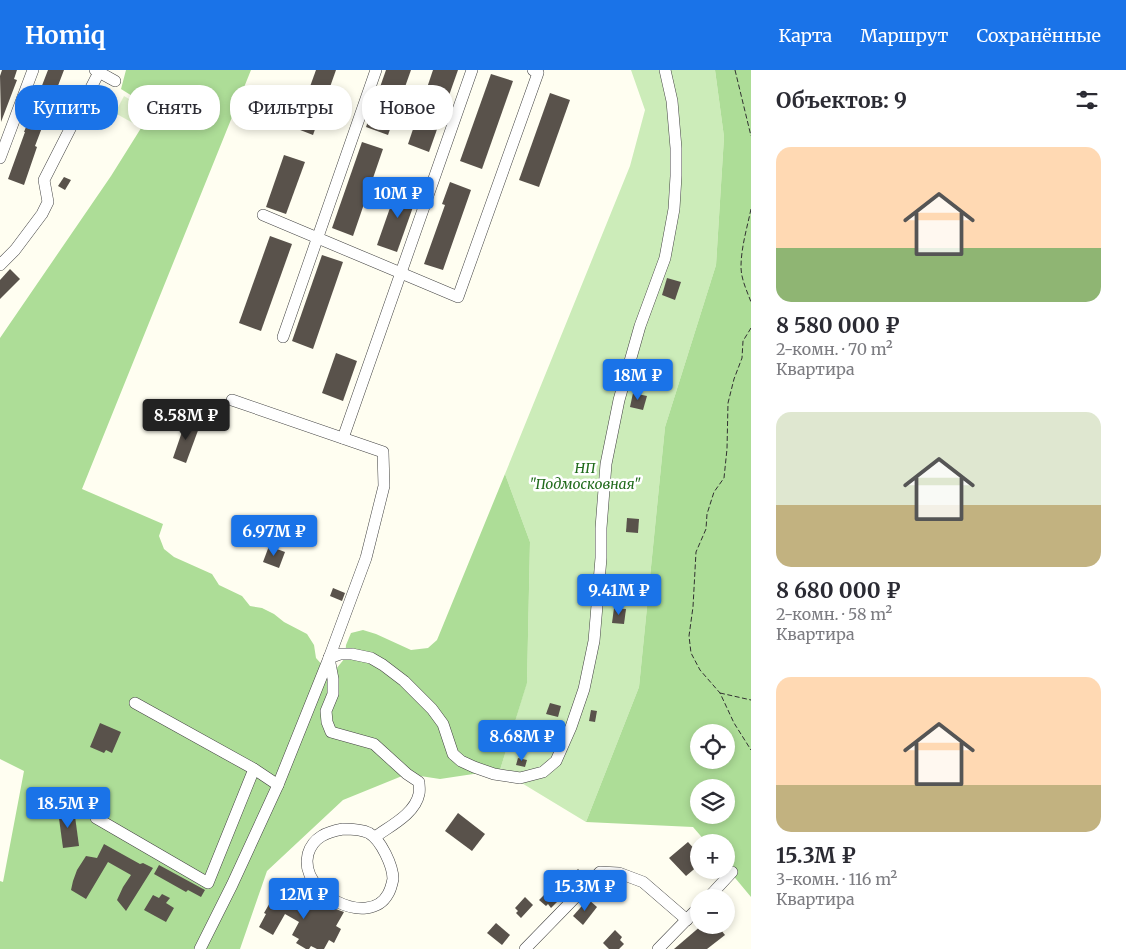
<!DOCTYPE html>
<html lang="ru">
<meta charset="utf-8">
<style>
:root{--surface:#fff;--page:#f2f2f3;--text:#2b2b33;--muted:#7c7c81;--accent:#1a73e8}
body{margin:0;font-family:Merriweather,serif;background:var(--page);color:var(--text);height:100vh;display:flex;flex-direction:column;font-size:19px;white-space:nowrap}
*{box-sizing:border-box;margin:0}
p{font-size:16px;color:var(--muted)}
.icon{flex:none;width:28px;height:28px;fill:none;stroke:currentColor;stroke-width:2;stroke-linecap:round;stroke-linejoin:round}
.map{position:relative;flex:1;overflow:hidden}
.sheet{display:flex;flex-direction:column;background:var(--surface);width:375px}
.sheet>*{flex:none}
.top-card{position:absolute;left:15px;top:15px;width:475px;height:45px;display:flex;gap:10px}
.fabs{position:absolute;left:690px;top:654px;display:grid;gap:10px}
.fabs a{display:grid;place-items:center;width:45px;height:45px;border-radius:50%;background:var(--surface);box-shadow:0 2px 8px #0003;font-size:25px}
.price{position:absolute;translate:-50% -42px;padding:0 11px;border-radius:5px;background:var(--accent);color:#fff;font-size:16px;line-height:32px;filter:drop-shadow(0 1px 2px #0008)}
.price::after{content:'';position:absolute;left:50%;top:30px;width:15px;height:11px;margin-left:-8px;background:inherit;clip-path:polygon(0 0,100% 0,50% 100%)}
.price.active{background:#222;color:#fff}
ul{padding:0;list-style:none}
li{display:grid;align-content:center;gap:10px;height:265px;padding:0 25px}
li span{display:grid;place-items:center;height:155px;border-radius:15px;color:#555}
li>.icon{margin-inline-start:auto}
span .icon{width:90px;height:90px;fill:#fffc;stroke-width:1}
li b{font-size:21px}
h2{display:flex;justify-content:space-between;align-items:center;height:60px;padding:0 25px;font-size:21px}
.tag{padding:0 18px;border-radius:20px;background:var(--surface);box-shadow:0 2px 8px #0003;font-size:18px;line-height:45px}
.tag.active{background:var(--accent);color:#fff}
header{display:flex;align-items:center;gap:30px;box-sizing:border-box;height:70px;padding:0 25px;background:var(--accent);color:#fff}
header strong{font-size:24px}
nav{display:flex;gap:28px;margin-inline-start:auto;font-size:18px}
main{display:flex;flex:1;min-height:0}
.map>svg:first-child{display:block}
</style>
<header>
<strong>Homiq</strong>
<nav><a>Карта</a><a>Маршрут</a><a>Сохранённые</a></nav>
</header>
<main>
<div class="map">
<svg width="751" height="879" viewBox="0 0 751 879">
<rect width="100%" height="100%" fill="#fffef1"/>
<!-- green -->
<polygon fill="#ccecb9" points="631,0 715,0 724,67 716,195 665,357 639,617 586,752 500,700 527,612 530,472 505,404 630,96 645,40"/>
<!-- forest -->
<g fill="#addd97" fill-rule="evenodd">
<polygon points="126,0 251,0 82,419 163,454 159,466 164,479 174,487 212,504 219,515 242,526 250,536 262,538 274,544 284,552 307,564 314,575 316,588 324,597 336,599 345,588 346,575 351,563 363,560 376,564 411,580 428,578 437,570 505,404 530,472 527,613 500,700 440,709 407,704 343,730 267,801 240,879 0,879 0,811 3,812 24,701 0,689 0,268 111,106 153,39 121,19"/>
<path d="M715,0H751V827L726,797V772H706L693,757L586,752L639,617L665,357L716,195L724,67ZM699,662H726V690H699ZM699,718H726V745H699Z"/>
</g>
<!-- pitch -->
<polygon fill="#dff2cb" points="124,26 149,41 140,57 115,43"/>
<!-- building -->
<g fill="#59524b">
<polygon points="2,0 17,0 14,9 17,10 1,52 0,6"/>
<polygon points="48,0 64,0 35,76 37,77 24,115 8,109 25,62 24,62"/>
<polygon points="316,0 336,0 313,65 295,58"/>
<polygon points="386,0 411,0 388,65 366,57"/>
<polygon points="433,0 458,0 429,82 408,74"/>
<polygon points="491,4 513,11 482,99 460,91"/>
<polygon points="550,23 570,30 539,117 519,110"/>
<polygon points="94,39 101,44 91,60 83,56"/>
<polygon points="362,72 383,79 353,166 332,158"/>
<polygon points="284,85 305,92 286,144 266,137"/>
<polygon points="64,107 71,110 65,120 58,116"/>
<polygon points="450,112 471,120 443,200 424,194 445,135 442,134"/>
<polygon points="398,115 418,123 397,182 377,175"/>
<polygon points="270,166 292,174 261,261 239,253"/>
<polygon points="322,185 343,192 313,279 292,271"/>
<polygon points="10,199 20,209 0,229 0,210"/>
<polygon points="667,208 681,212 675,230 662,225"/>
<polygon points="336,283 357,291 343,331 322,323"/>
<polygon points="633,323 647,326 643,340 630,337"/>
<polygon points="186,350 200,355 186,393 173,388"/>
<polygon points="627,448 639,449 638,463 626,462"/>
<polygon points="269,476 285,482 279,498 263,492"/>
<polygon points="333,518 345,523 342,531 330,526"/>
<polygon points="614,538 626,539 624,554 612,553"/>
<polygon points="550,633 561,636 558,647 546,644"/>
<polygon points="591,640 597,641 595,652 589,651"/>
<polygon points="100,653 121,662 112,683 106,680 104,683 90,677"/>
<polygon points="518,688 527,690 525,697 516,695"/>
<polygon points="74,739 79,776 63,778 58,741"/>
<polygon points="458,743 485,764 472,781 445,761"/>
<polygon points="688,772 699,784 696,788 699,791 699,795 686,806 669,788"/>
<polygon points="104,774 140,794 143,793 153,798 126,841 117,830 123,817 131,805 108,792 86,829 71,820 73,811 77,800 86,786 97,788"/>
<polygon points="159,795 205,820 201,827 188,820 186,822 154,804"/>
<polygon points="578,799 584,805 578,812 571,806"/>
<polygon points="279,817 292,825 289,829 306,839 314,825 333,838 344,842 336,856 341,859 334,873 329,870 324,879 317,879 311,876 309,879 306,879 296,873 299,869 292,865 299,852 285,844 273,865 259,857 266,844 264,843"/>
<polygon points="549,820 559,830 551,838 548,834 546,836 539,830"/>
<polygon points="162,824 170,828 166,833 174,838 166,852 144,840 153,825 159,828"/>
<polygon points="525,827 533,835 521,848 516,843 518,841 515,838"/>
<polygon points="588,829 597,837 583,855 573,846"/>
<polygon points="496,853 510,865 502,875 487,863"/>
<polygon points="702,855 717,855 725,865 707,879 674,879"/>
<polygon points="615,860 622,867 620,870 624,874 619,879 609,879 603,873"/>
</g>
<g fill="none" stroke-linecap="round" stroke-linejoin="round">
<!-- minor casing -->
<g stroke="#424242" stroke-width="12">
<g id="minor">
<polyline points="95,0 115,11"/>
<polyline points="0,88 33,0"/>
<path d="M263,145C328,173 393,199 458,227L538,3L533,0"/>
<polyline points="0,195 15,180 42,144 48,132 44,110 96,8"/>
<polyline points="283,267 376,0"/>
<polyline points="343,368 472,0"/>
<polyline points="135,633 254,699 278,715"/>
<polyline points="96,748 208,813 254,699"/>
<path d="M343,759C351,759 361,759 369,763C381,770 393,796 393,809C392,814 391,819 388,824C369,859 298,823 308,784C313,767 327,762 343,759Z"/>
<path d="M375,767C390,756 415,744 419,724C420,720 419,716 419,712L407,704L374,674L331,662L327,652L326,641L333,624V609L329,588L340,584H352L371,588L383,595L404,611L432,639L443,654L453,684L461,691L474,697L494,704L520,708L543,702L556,691L571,657L584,619L594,571L601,488V458L606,394L619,330L640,256L665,188L674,139L676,106V78L672,31L665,0"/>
<polyline points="708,828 732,802"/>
<polyline points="200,879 232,815 278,715 329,588 366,488 384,416 383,382 232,330"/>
<polyline points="525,879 600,802 619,803 643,812 687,850"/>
<polyline points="658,879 699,837"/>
</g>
</g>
<!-- path -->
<g stroke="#313131" stroke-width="1" stroke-dasharray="5 2.5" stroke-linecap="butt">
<polyline points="735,0 751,66"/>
<path d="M751,139C747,158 741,178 741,197C741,209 747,221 751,232"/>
<polyline points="751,258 743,271 742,288 734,309 728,333 727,379 724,408 714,422 707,444 706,459 696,482 693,537 689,566 691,583 700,600 720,623 734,653 751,680"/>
<polyline points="720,623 751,630"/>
</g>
<!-- minor -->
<use href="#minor" stroke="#fff" stroke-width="11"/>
</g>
<g text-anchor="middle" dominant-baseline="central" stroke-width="5" stroke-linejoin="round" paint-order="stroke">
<!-- park labels -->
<g font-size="14" font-style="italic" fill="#216b1c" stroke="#fff">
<text x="585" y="398">НП<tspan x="585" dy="16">"Подмосковная"</tspan></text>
</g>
</g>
</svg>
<div class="fabs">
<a><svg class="icon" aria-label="locate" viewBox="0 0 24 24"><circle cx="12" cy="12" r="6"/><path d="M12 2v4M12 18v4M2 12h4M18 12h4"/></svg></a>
<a><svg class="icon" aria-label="layers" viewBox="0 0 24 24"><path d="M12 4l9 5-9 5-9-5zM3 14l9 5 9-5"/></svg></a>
<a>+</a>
<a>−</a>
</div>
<b class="price" style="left:398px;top:149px">10M ₽</b>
<b class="price" style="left:638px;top:331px">18M ₽</b>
<b class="price active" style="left:186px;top:371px">8.58M ₽</b>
<b class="price" style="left:274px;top:487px">6.97M ₽</b>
<b class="price" style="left:619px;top:546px">9.41M ₽</b>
<b class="price" style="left:522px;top:692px">8.68M ₽</b>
<b class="price" style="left:68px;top:759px">18.5M ₽</b>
<b class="price" style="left:585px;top:842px">15.3M ₽</b>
<b class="price" style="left:304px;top:850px">12M ₽</b>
<div class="top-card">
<a class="tag active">Купить</a>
<a class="tag">Снять</a>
<a class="tag">Фильтры</a>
<a class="tag">Новое</a>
</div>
</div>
<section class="sheet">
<h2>Объектов: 9<svg class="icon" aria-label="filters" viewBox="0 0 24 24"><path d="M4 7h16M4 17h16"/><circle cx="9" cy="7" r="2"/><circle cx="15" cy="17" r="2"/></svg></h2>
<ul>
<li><span style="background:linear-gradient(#ffd9b3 65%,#8fb573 0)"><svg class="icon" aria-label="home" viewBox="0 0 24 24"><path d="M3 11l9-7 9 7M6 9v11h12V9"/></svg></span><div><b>8 580 000 ₽</b><p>2-комн. · 70 m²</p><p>Квартира</p></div></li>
<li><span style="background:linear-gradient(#dfe7d0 60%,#c2b280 0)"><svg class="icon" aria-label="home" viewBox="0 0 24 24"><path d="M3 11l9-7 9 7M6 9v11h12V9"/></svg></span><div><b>8 680 000 ₽</b><p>2-комн. · 58 m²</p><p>Квартира</p></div></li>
<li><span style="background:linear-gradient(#ffd9b3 70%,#c2b280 0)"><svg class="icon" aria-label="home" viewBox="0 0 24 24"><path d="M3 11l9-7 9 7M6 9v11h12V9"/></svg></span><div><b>15.3M ₽</b><p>3-комн. · 116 m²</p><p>Квартира</p></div></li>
</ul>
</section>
</main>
